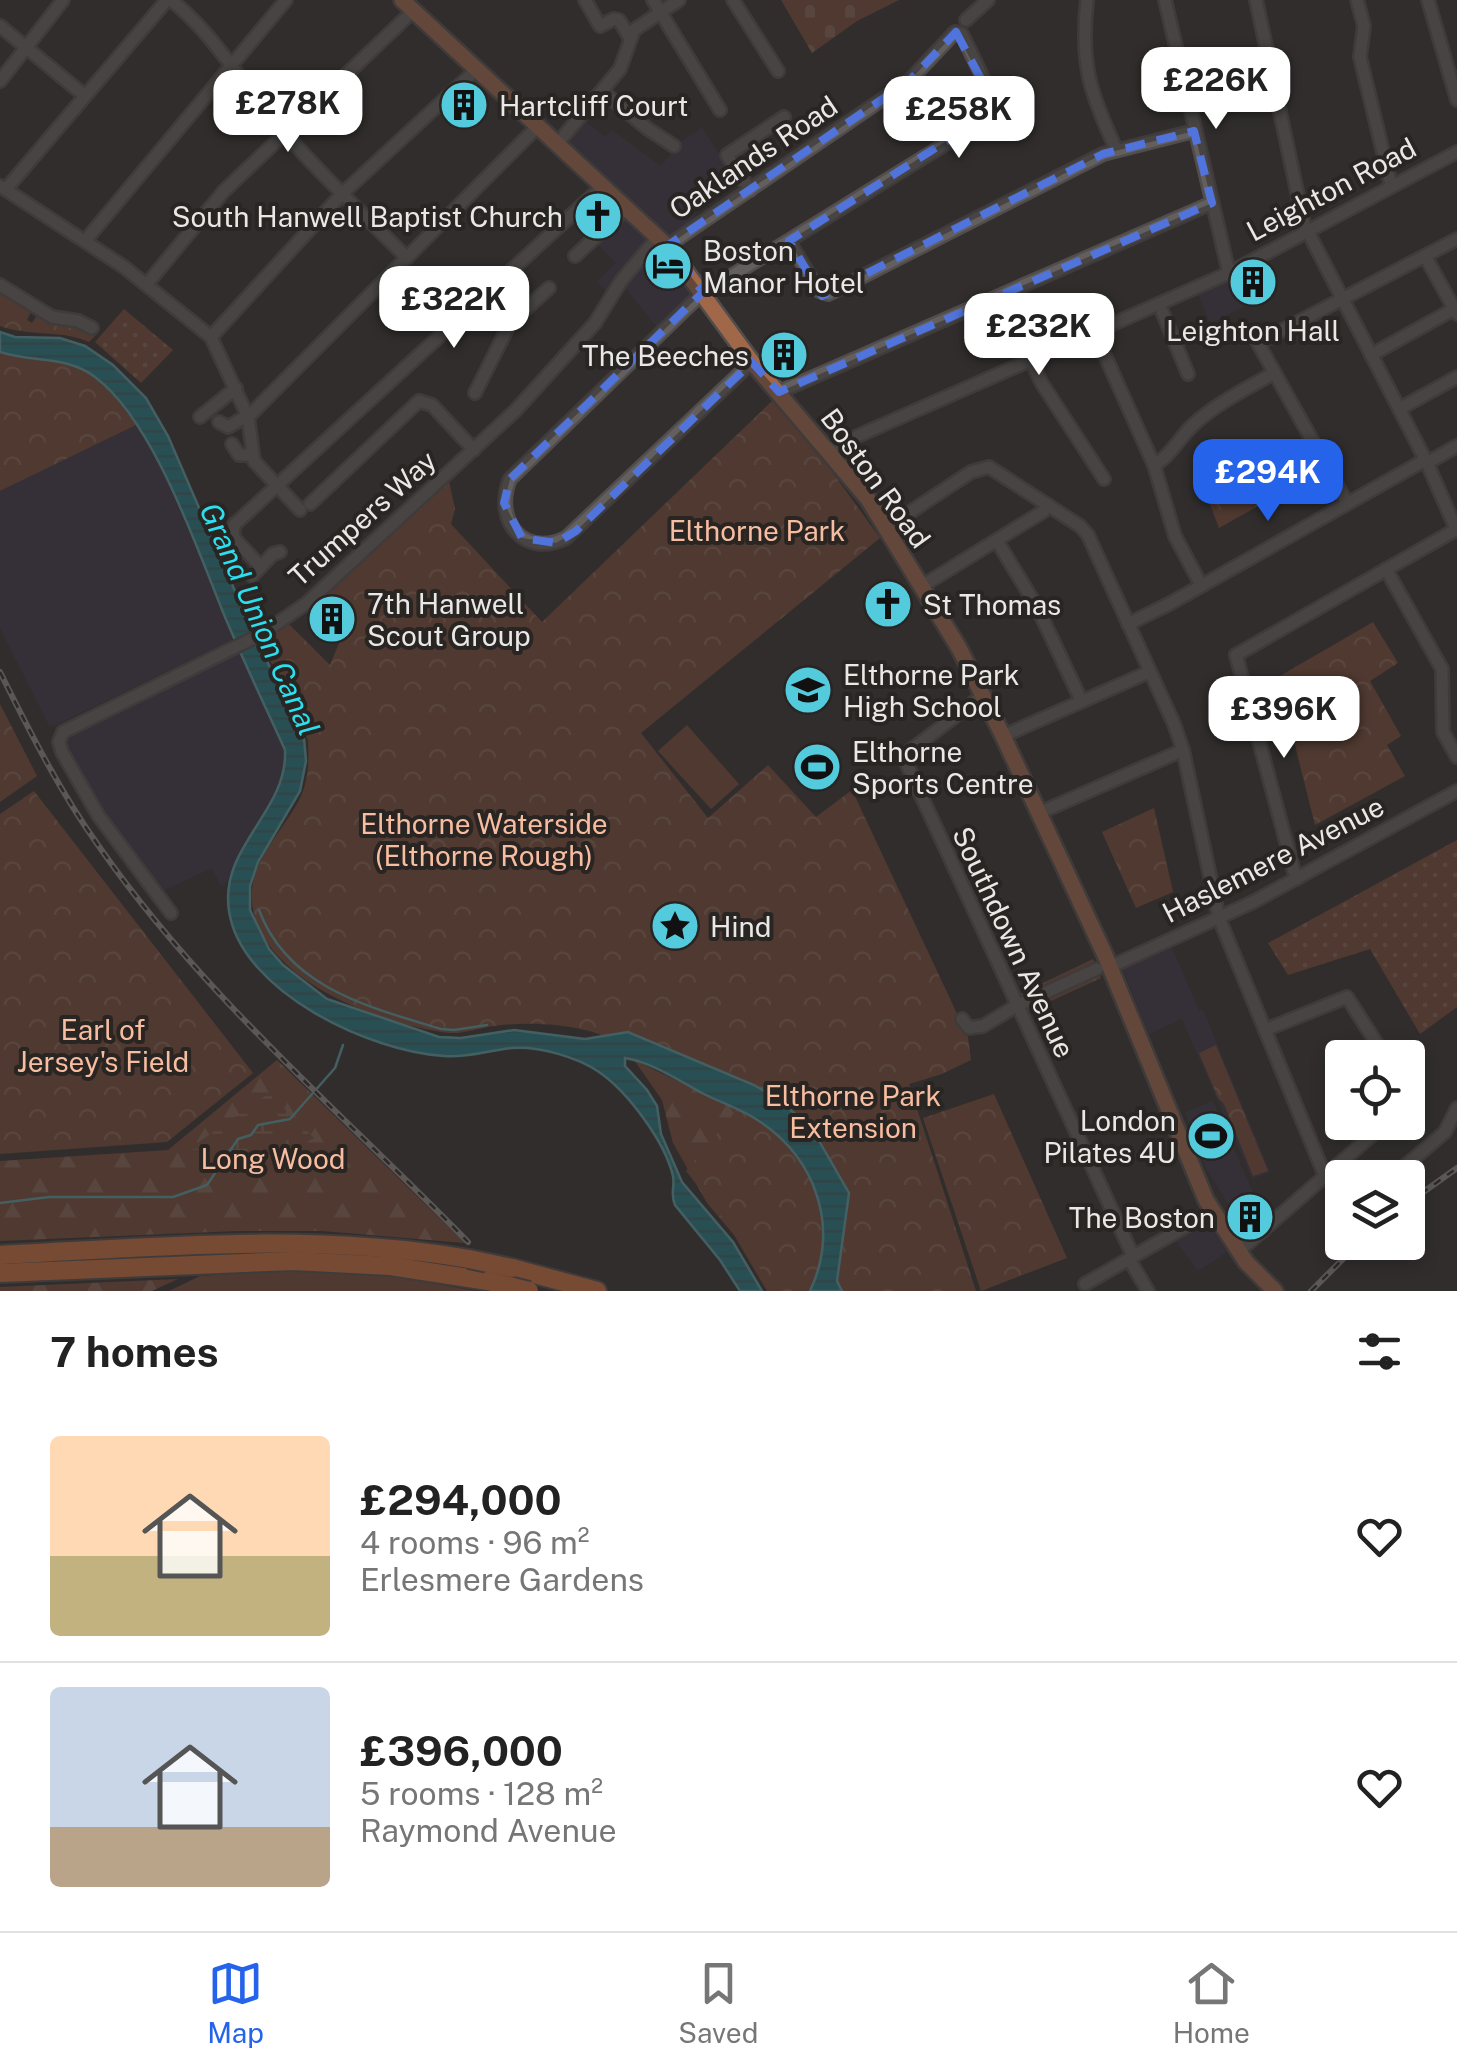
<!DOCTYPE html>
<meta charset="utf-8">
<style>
:root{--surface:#fff;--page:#f2f2f2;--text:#222;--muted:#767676;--line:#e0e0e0;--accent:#2563eb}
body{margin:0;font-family:"Public Sans",sans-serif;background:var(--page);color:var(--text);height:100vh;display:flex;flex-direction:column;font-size:38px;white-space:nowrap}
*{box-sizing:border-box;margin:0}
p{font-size:32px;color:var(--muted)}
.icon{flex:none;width:55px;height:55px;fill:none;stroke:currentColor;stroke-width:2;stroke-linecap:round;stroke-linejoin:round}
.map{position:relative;height:1291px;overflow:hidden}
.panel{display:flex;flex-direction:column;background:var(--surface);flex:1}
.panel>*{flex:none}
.tools{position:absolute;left:1325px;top:1040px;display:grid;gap:20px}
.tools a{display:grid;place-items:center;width:100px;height:100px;border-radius:10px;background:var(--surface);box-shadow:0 5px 15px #0003;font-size:50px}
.price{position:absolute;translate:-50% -85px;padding:0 22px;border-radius:20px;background:#fff;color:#222;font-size:32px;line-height:65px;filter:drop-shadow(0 2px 5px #0008)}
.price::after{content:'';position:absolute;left:50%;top:60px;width:30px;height:22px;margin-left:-15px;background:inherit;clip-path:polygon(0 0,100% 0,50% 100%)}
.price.active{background:var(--accent);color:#fff}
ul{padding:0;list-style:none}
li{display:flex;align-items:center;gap:30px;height:250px;padding:0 50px}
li+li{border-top:2px solid var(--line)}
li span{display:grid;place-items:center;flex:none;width:280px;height:200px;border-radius:10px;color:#555}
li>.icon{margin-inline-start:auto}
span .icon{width:120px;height:120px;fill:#fffc;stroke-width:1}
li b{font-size:42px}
h2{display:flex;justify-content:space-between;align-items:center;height:120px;padding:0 50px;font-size:42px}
.dock{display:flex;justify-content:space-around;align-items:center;height:140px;border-top:2px solid var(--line);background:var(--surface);font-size:28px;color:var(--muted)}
.dock a{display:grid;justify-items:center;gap:5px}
.dock .active{color:var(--accent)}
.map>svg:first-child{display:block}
</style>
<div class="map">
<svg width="1457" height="1291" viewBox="0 0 1457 1291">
<defs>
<pattern id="forest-firs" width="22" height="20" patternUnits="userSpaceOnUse" patternTransform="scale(2.5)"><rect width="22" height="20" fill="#734833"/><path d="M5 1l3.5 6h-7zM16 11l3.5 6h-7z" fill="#876251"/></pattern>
<pattern id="wetland-marsh" width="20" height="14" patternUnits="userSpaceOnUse" patternTransform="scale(2.5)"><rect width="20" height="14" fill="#734833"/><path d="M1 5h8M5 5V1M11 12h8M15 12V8" fill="none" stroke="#876251"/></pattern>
<pattern id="cemetery-stones" width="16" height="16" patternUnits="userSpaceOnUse" patternTransform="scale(2.5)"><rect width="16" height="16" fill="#734833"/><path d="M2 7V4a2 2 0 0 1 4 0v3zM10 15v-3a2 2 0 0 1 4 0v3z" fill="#876251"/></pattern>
<pattern id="park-crowns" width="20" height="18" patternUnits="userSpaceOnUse" patternTransform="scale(2.5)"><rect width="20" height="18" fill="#734833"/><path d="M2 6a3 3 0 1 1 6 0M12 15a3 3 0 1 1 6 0" fill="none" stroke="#876251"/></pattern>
<pattern id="garden-dots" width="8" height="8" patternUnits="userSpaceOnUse" patternTransform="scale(2.5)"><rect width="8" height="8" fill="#734833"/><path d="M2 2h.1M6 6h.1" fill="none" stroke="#876251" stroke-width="1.8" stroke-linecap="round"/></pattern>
<pattern id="water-rules" width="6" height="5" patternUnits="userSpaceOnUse" patternTransform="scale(2.5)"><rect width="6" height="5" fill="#1d7a83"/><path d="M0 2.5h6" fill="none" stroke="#326064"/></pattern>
</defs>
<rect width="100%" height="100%" fill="#322e2d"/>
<!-- commercial -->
<g fill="#3a3344">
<polygon points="586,122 605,137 612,130 661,166 681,142 702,128 729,169 684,200 696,219 670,237 568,144"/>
<polygon points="624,216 647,237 607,292 597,282 616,263 596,243"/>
<polygon points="657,249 693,293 657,327 623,285 638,264"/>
<polygon points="1252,266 1267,294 1214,322 1209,320 1199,295"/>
<polygon points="136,425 163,472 235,638 54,726 49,725 0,628 0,491"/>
<polygon points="240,651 285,750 282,786 245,841 230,879 221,886 212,868 160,892 102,811 64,749 75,731"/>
<polygon points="1172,948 1199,1010 1203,1010 1270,1172 1252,1179 1182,1019 1149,1034 1123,969"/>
<polygon points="1213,1101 1265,1220 1247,1235 1205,1166 1185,1112"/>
<polygon points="1204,1225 1208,1225 1227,1252 1198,1271 1176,1241"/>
</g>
<!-- grass -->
<g fill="#734833">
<polygon points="687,725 739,784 711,809 658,751"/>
<polygon points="281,1271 374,1273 476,1291 169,1291 200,1276"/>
</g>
<!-- forest -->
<g fill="url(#forest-firs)">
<polygon points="277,1060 465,1243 322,1231 237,1231 0,1241 0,1161 168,1150"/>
<polygon points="634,1060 755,1118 810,1291 767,1291 734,1235 707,1203 673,1143 662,1100"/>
<polygon points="178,1279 152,1291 0,1291 0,1287"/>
</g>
<!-- wetland -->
<polygon fill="url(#wetland-marsh)" points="269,1093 314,1138 274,1161 189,1149"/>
<!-- cemetery -->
<polygon fill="url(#cemetery-stones)" points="781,0 899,0 857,21 812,53"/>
<!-- park -->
<g fill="url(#park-crowns)">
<path d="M0,293L31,312L27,320L32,323L37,315L96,335L89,342C60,329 29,337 0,326Z"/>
<path d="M0,352C18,358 30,357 48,359C90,362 114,394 136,425L0,491Z"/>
<path d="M773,400L794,419L880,538L641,733L708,818L768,765L816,817L852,790L968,1037L971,1060L942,1074L909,1084L976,1291H771L755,1259L686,1171L746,1098C711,1083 676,1068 641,1053C623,1045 604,1034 585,1030C556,1023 523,1022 494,1026C479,1028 464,1034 449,1033C383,1025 258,980 252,901C249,861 282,833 299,800C309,781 309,761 308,740L261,641L289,624L330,665L346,626L320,596L355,561L449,481L455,509L451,524L542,622Z"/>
<polygon points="1266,444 1290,488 1219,528 1205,491 1264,458 1259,448"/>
<polygon points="1373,622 1398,663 1370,681 1401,736 1387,745 1405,776 1315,825 1278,677"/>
<polygon points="0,704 37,776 0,802"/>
<polygon points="34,791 253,1073 167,1142 0,1154 0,814"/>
<polygon points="1154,808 1173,892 1136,908 1102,832"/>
<polygon points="1093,959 1101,978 1027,1012 1020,994"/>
<polygon points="1216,1045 1268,1171 1253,1176 1224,1104 1218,1098 1199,1053"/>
<polygon points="994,1094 1067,1258 981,1291 923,1118"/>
</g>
<!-- garden -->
<g fill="url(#garden-dots)">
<polygon points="124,309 173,350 141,383 95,342"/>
<polygon points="1457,840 1457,1007 1420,1034 1370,949 1288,975 1268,943"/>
</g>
<!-- water -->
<path fill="url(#water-rules)" stroke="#5a9ba1" stroke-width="2.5" d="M0,332L15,337L60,338L85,346L113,365L146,398L168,436L251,628L304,738L306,761L300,791L258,862L250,886V910L269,949L283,965L327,999L439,1037L461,1038L514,1030L585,1039L628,1032L754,1085L775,1097L811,1127L849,1193L837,1281L842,1291H810C840,1227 816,1159 759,1121C742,1109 721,1103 702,1093C678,1080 651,1062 625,1058V1066L647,1090L657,1106L661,1134L682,1182L733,1242L762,1291H740L720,1260L675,1205C670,1194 675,1187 673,1176C665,1142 628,1092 599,1072C577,1057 539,1046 512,1048C489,1050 468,1058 444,1056C371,1052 241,992 229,911C219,846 288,812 285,750C265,706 244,662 225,617C197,549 154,421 95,377C66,355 32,363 0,352Z"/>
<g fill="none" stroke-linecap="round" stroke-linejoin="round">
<!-- stream -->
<g stroke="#5a9ba1" stroke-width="2.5">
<path d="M259,910C288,988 369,1007 441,1029L454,1030L487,1025"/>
<polyline points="0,1203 49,1197 173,1197 207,1185 238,1139 251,1135 258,1125 290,1119 335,1068 343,1045"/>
</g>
<!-- minor casing -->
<g stroke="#504d4c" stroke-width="16">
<g id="minor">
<path d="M171,0C214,34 241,83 277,124C317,171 363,214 407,258"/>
<polyline points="585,0 600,26 614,19 619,20 630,38"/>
<polyline points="653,0 720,110"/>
<polyline points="733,0 778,71"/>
<path d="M1087,0C1080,64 1090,93 1116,149"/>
<polyline points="1165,0 1229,273"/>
<polyline points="1256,0 1304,224 1427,463 1457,531"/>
<polyline points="1357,0 1364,26 1360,57 1391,185"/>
<polyline points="1428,0 1457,100"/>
<polyline points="966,20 988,0"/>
<polyline points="0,26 85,96"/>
<polyline points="0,81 63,0"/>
<polyline points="603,92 648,129 674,146"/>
<polyline points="558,143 620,69 634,30 679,0"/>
<polyline points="0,186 124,267 211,337 248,417 254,461 300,510"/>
<polyline points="6,189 167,0"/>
<polyline points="750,190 727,155 784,117"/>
<polyline points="85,241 286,0"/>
<polyline points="789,241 819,291 828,294 1103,154 1194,131"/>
<path d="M667,246L909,81L955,32L962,34L995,103L994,114L699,296L510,479C493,519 523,559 566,538L752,362"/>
<polyline points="575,256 627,208"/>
<polyline points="1425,256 1457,314"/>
<polyline points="502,280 527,307"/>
<polyline points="147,284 224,191 413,11"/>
<polyline points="0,285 52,317 78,321 92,328"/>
<polyline points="1159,304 1188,374"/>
<polyline points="1094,331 1154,465"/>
<polyline points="211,337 342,194 475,71"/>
<polyline points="1371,355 1454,309"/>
<polyline points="1031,359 1041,382 1104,479"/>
<polyline points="779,392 1212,203"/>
<polyline points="475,393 510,323 549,288"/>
<polyline points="1399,409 1457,377"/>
<polyline points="200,417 236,388"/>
<polyline points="219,422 228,427 252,413 538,126"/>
<polyline points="232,444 239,455 252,455"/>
<polyline points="828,449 1229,273 1457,152"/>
<polyline points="1427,463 1457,446"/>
<polyline points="1347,503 1258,343 1457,239"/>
<polyline points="310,504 419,401 432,405 474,450"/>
<polyline points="886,528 971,472 989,467 1080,526 1088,535 1174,724 1183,750 1219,918 1325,1176"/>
<polyline points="997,541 1037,607 1081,700"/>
<polyline points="261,567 233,537 234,525 603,186"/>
<polyline points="1386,569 1442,669 1443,732 1457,757"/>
<polyline points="252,576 273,554 280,552"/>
<path d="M1201,585L1175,536L1154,465C1170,457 1180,437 1193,425C1217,403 1246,389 1274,373"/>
<polyline points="922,586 1044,511 1048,505"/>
<polyline points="1128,624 1169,604 1425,460"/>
<polyline points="1003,736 1149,672"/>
<polyline points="903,756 1133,1256"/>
<polyline points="903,756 983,695"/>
<polyline points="1039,813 1183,750"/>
<polyline points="1296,879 1236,655 1457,529"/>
<polyline points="171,913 98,815 62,752 59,742 63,732 260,635 307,603 516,410 595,323 621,281 658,237"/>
<polyline points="1110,967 1253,902 1457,791"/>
<polyline points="962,1019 969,1028 983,1026 1016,1006 1097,969"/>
<polyline points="1265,1030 1347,997 1386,1058"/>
<polyline points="1408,1094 1408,1105"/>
<polyline points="1398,1172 1445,1132 1457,1108"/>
<polyline points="1238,1252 1387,1122"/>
<polyline points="1129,1259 1148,1291"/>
<polyline points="1085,1284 1213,1211"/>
</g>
</g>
<!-- major casing -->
<g stroke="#504d4c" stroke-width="20">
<polyline id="major" points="402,0 667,246 752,362 868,499 959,648 1003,736 1105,955 1206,1200 1246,1262 1275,1291"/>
</g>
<!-- highway casing -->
<g stroke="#504d4c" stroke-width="22">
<g id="highway">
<path d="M0,1255C156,1247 313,1232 469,1259"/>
<polyline points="512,1268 597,1291"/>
<polyline points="0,1273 293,1261 390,1266 488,1281"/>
</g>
</g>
<!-- minor -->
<use href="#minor" stroke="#635f5e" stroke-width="11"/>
<!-- major -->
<use href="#major" stroke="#a16749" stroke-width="15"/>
<!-- highway -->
<use href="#highway" stroke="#ca6d3b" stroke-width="18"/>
<!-- rail casing -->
<g stroke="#8c8988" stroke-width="6">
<g id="rail">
<path d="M0,672C29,730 60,792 98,845C202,995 341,1112 468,1242"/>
<polyline points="1408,1203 1457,1168"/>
<polyline points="1311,1291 1360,1242"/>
</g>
</g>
<!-- rail -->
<use href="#rail" stroke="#282523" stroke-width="2.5" stroke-dasharray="8" stroke-linecap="butt"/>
<!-- highway-bridge casing -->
<g stroke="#504d4c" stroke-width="22" stroke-linecap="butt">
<g id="highway-bridge">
<polyline points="469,1259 512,1268"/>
<polyline points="488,1281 529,1291"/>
</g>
</g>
<!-- highway-bridge -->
<use href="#highway-bridge" stroke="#ca6d3b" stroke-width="18"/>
</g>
<!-- marked area -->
<path d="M0 0H1457V1291H0ZM956,32L997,109L789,241L822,296L1103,154L1194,131L1212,203L779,392L752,362L576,531L556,543L522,538L504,503L510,479L703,292L667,246L909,81Z" fill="#322e2d" fill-opacity=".55" fill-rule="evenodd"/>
<path fill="none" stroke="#5074dc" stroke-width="8" stroke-dasharray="20 12" stroke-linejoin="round" d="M956,32L997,109L789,241L822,296L1103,154L1194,131L1212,203L779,392L752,362L576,531L556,543L522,538L504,503L510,479L703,292L667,246L909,81Z"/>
<!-- icons -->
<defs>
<g id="building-disc" transform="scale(2.5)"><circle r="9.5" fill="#54cadd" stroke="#282523"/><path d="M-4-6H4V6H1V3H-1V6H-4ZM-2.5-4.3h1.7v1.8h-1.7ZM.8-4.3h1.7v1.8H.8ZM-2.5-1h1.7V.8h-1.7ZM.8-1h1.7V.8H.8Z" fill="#111"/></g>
<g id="church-disc" transform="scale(2.5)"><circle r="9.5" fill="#54cadd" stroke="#282523"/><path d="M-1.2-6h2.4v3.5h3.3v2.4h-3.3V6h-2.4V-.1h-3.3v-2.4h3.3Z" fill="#111"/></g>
<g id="hotel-disc" transform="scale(2.5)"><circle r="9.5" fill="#54cadd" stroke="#282523"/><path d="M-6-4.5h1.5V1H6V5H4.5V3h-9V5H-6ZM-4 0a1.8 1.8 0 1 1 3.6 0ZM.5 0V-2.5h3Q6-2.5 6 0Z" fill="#111"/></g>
<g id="school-disc" transform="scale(2.5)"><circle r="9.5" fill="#54cadd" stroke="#282523"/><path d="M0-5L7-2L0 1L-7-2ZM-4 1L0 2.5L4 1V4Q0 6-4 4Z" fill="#111"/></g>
<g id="stadium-disc" transform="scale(2.5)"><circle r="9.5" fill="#54cadd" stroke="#282523"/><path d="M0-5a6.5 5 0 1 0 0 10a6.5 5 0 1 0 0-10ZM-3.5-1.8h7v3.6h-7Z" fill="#111"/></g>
<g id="sight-disc" transform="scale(2.5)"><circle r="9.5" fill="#54cadd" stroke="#282523"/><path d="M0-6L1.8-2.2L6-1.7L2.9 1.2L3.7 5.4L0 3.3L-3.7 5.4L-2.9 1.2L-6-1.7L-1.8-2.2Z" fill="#111"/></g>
</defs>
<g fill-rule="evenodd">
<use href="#building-disc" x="464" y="105"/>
<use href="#church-disc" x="598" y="216"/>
<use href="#hotel-disc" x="668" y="266"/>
<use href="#building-disc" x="1253" y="282"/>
<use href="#building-disc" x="784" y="355"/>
<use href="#church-disc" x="888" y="604"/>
<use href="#building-disc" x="332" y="619"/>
<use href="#school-disc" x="808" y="690"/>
<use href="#stadium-disc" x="817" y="767"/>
<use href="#sight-disc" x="675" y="926"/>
<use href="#stadium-disc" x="1211" y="1136"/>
<use href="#building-disc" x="1250" y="1217"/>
</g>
<g text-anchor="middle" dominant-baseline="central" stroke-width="8" stroke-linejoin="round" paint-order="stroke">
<!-- poi labels -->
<g font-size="28" fill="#eae8e7" stroke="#282523" text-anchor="start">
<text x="499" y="105">Hartcliff Court</text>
<text x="563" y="216" text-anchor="end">South Hanwell Baptist Church</text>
<text x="703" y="250">Boston<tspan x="703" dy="32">Manor Hotel</tspan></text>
<text x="1253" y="330" text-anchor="middle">Leighton Hall</text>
<text x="749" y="355" text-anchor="end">The Beeches</text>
<text x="367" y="603">7th Hanwell<tspan x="367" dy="32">Scout Group</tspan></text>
<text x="923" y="604">St Thomas</text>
<text x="843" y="674">Elthorne Park<tspan x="843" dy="32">High School</tspan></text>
<text x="852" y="751">Elthorne<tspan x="852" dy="32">Sports Centre</tspan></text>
<text x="710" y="926">Hind</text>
<text x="1176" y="1120" text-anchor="end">London<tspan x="1176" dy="32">Pilates 4U</tspan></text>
<text x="1215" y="1217" text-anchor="end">The Boston</text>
</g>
<!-- street labels -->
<g font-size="28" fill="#eae8e7" stroke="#282523">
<text transform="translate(753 157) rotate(-34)">Oaklands Road</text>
<text transform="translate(1331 189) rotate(-28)">Leighton Road</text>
<text transform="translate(876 478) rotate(54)">Boston Road</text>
<text transform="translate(362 518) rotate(-42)">Trumpers Way</text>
<text transform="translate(1273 859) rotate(-27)">Haslemere Avenue</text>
<text transform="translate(1014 942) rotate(65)">Southdown Avenue</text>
</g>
<!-- park labels -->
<g font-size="28" fill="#f8bca0" stroke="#282523">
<text x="757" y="530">Elthorne Park</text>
<text x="484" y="823">Elthorne Waterside<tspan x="484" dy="32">(Elthorne Rough)</tspan></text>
<text x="103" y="1029">Earl of<tspan x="103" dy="32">Jersey's Field</tspan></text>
<text x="853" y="1095">Elthorne Park<tspan x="853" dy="32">Extension</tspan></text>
<text x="273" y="1158">Long Wood</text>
</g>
<!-- water labels -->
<g font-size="30" font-style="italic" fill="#2ddeed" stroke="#282523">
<text transform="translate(260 619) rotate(66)">Grand Union Canal</text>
</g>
</g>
</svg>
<div class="tools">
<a><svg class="icon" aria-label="locate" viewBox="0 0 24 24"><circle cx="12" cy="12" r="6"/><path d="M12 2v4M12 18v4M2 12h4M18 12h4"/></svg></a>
<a><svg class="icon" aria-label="layers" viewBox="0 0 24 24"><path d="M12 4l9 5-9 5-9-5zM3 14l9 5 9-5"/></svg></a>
</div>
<b class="price" style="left:1216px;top:132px">£226K</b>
<b class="price" style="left:288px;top:155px">£278K</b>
<b class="price" style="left:959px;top:161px">£258K</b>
<b class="price" style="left:454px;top:351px">£322K</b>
<b class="price" style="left:1039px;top:378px">£232K</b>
<b class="price active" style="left:1268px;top:524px">£294K</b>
<b class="price" style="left:1284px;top:761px">£396K</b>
</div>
<section class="panel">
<h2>7 homes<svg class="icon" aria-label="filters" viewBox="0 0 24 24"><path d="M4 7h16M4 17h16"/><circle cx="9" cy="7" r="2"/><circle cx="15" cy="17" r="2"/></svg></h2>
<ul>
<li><span style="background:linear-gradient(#ffd9b3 60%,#c2b280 0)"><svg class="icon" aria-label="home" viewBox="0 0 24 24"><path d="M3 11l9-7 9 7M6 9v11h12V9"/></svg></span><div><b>£294,000</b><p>4 rooms · 96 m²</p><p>Erlesmere Gardens</p></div><svg class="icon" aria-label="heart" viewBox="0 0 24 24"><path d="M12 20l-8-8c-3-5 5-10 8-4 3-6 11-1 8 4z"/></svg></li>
<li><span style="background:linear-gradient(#c9d6e8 70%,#b9a48a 0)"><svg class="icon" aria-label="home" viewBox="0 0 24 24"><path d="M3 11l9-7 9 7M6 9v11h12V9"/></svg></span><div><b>£396,000</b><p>5 rooms · 128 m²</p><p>Raymond Avenue</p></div><svg class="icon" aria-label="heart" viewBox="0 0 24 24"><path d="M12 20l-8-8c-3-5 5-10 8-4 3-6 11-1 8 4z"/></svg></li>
</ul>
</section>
<nav class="dock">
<a class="active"><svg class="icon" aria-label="map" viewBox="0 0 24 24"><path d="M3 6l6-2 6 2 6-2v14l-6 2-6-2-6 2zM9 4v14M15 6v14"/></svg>Map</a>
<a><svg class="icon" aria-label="saved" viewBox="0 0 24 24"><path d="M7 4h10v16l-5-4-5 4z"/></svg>Saved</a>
<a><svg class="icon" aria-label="home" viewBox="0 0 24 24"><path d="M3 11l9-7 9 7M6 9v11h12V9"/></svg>Home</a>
</nav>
